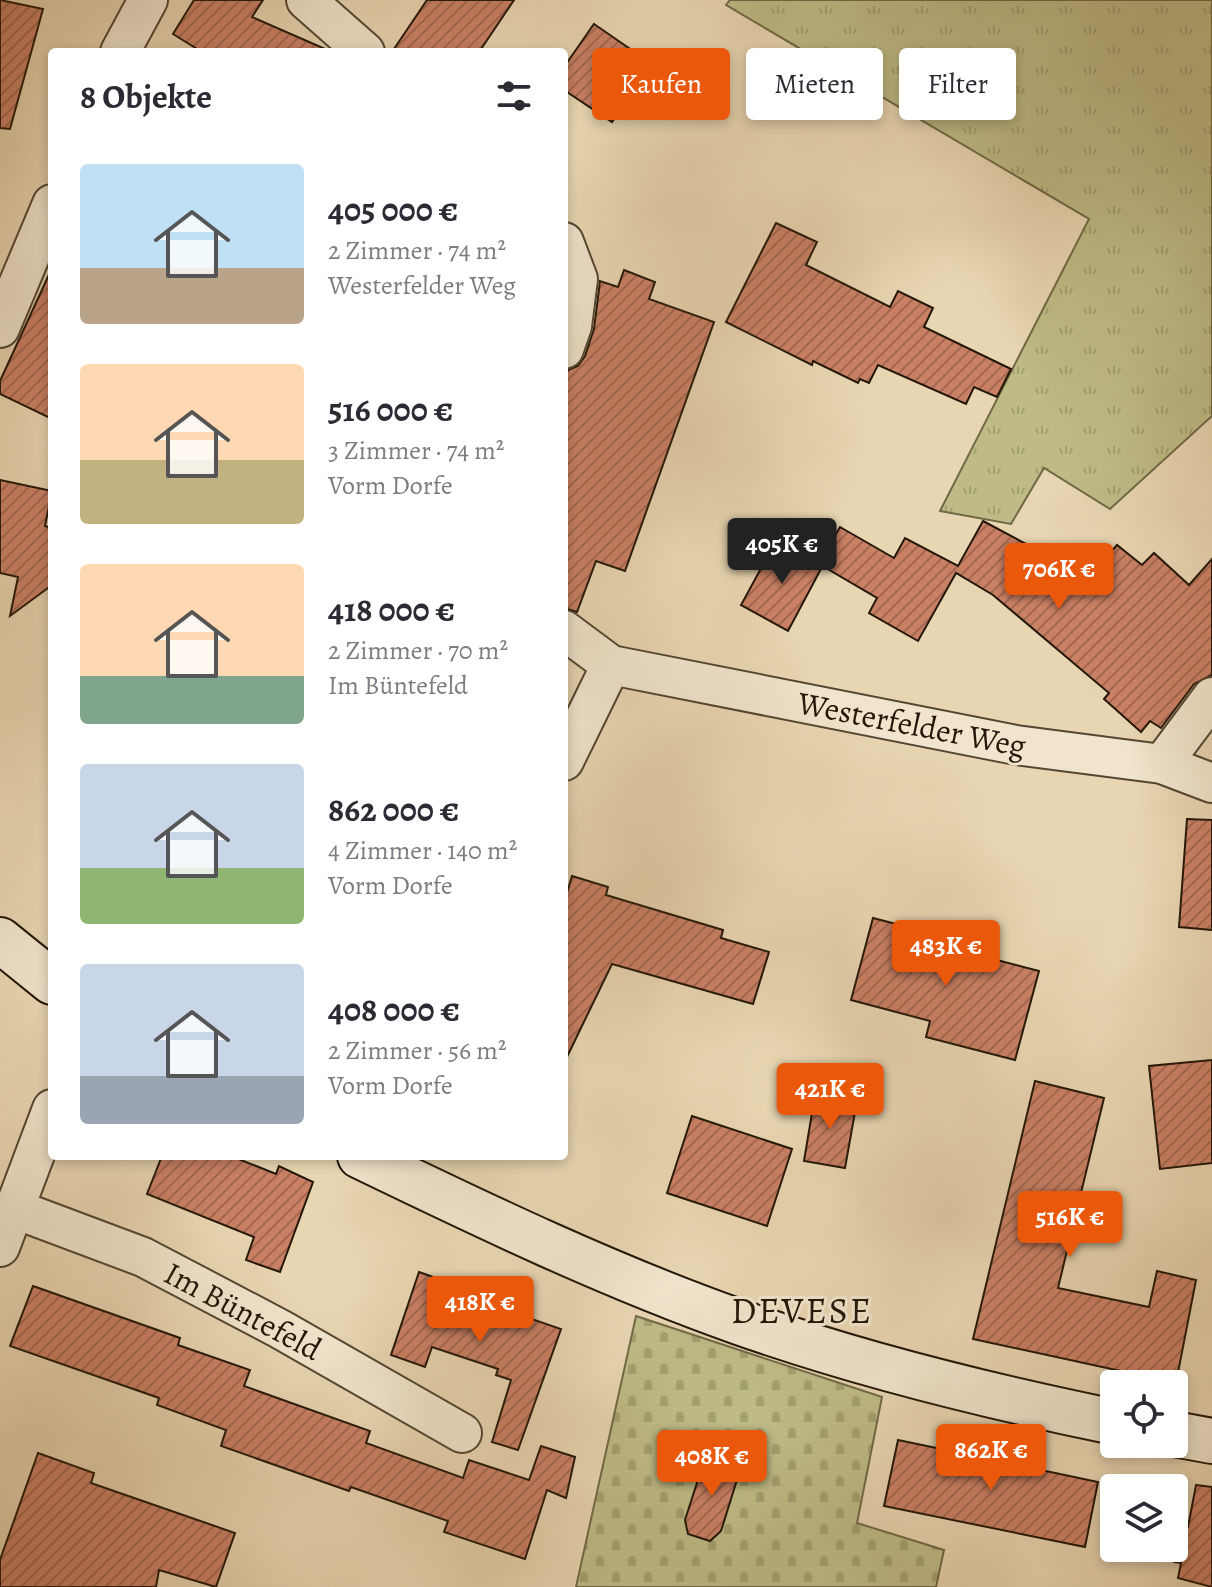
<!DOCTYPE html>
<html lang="de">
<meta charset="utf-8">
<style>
:root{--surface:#fff;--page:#f7f7f7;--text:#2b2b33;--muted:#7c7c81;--accent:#ea580c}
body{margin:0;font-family:Alegreya,serif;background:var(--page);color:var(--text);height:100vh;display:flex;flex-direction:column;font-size:30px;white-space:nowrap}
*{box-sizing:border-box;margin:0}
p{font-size:26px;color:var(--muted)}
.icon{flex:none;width:44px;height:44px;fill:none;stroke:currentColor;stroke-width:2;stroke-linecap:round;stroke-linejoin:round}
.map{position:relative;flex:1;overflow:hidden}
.drawer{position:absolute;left:48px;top:48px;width:520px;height:1112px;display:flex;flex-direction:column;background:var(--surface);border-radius:8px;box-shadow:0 4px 12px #0003}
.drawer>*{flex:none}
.top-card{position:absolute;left:592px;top:48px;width:500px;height:72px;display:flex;gap:16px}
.fabs{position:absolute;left:1100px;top:1370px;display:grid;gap:16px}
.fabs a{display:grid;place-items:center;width:88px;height:88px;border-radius:8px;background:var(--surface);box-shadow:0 4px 12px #0003;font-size:40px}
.price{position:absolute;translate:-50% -68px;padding:0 18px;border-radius:8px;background:var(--accent);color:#fff;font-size:26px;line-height:52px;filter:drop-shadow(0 2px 4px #0008)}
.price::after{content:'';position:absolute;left:50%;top:48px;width:24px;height:18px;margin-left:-12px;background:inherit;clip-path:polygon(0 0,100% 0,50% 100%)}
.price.current{background:#222;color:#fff}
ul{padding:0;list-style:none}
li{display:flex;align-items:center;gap:24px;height:200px;padding:0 32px}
li span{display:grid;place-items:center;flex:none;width:224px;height:160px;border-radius:8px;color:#555}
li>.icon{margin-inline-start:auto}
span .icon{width:96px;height:96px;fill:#fffc;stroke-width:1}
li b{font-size:34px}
h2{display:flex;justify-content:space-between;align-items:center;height:96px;padding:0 32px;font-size:34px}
.tag{padding:0 28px;border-radius:8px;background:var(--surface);box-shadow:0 4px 12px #0003;font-size:28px;line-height:72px}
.tag.current{background:var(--accent);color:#fff}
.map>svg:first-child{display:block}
</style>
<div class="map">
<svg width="1212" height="1587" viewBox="0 0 1212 1587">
<defs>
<pattern id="grass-tufts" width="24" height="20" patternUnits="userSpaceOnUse" patternTransform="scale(2)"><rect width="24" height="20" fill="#bebb86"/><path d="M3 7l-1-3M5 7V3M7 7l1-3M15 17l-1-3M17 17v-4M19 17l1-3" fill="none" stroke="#a3a072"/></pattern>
<pattern id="cemetery-stones" width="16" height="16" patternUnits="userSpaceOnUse" patternTransform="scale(2)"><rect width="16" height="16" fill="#bebb86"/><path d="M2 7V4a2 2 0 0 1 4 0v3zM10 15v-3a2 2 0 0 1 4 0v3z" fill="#a3a072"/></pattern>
<pattern id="building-hatch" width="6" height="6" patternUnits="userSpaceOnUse" patternTransform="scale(2)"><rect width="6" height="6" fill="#ca8065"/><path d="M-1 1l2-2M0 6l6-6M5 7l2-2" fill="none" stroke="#a46851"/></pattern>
</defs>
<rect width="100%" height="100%" fill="#e8d5b1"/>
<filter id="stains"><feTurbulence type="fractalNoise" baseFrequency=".0025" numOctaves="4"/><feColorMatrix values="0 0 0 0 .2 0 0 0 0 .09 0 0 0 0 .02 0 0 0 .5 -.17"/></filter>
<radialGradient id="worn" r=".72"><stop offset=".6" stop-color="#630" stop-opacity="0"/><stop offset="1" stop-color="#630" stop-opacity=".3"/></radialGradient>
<!-- grass -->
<polygon fill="url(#grass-tufts)" stroke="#706947" stroke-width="2" points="730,0 1212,0 1212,416 1110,509 1044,468 1011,524 940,511 1089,219 726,5"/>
<!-- cemetery -->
<polygon fill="url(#cemetery-stones)" stroke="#706947" stroke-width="2" points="636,1316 882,1397 857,1523 944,1550 936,1587 576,1587"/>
<!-- building -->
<g fill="url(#building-hatch)" stroke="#231708" stroke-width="2">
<polygon points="0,0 43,9 10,129 0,128"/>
<polygon points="194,0 263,0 252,17 332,52 202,52 173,34"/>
<polygon points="427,0 514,0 479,52 392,52"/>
<polygon points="594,24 652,64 612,122 564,90 564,67"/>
<polygon points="776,223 817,242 806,265 890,307 898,291 933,308 924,327 1011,369 997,397 974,387 966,404 878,365 869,383 860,379 858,383 813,361 812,365 726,322"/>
<polygon points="52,268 52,419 0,394 0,381"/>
<polygon points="624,270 655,282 649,299 714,322 625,571 596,561 577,612 564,608 564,382 568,370 578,366 585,356 594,329 600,281 618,287"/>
<polygon points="0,480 52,491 45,526 52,528 52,585 10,616 18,577 0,573"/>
<polygon points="983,521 1030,546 1080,588 1117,545 1142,565 1154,553 1189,585 1212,559 1212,675 1194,684 1161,728 1150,721 1141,732 1104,699 1109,693 993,595 956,573 918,641 869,613 877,598 819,564 840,527 894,558 905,538 958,566"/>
<polygon points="776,541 822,567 788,631 741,605"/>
<polygon points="1187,819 1212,820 1212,930 1179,927"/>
<polygon points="572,876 608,887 606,895 723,930 721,938 769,952 753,1004 612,964 564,1063 564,903"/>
<polygon points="873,918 954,939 951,948 1039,971 1015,1060 926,1037 930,1021 851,1000"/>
<polygon points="1212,1060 1212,1163 1160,1169 1149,1066"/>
<polygon points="1035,1081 1104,1098 1058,1288 1149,1307 1157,1271 1196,1280 1176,1383 973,1339"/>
<polygon points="815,1095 857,1101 845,1168 804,1161"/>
<polygon points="692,1116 792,1149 767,1226 667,1193"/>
<polygon points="162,1156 231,1156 276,1174 279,1166 313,1182 280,1272 246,1260 254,1237 147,1194"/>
<polygon points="419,1272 520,1308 517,1314 561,1329 518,1450 492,1442 511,1380 496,1375 498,1369 432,1347 425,1367 391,1355"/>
<polygon points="33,1286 180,1338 178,1345 250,1370 244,1386 370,1431 366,1443 463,1478 469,1460 529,1480 541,1446 575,1457 566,1498 547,1490 525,1559 444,1532 448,1521 351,1487 349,1491 221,1446 226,1430 157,1405 159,1398 10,1346"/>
<polygon points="898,1440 980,1457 983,1445 1025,1454 1022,1466 1098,1482 1085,1547 884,1506"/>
<polygon points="38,1453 94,1473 91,1483 235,1533 216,1587 159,1570 156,1587 0,1587 0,1560"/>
<polygon points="706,1455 741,1467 721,1531 710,1541 688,1534 685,1520"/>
<polygon points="1196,1485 1212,1487 1212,1587 1178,1578 1181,1563 1174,1562 1174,1524 1188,1527"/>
</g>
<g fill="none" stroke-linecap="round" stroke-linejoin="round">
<!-- minor casing -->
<g stroke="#544632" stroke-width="42">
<g id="minor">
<polyline points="306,0 365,52"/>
<polyline points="120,52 148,0"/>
<polyline points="564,242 578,279 572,326 564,349"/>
<polyline points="0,328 52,204"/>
<polyline points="564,630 611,665 1016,745 1162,764 1212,783"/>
<polyline points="564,761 611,665"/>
<polyline points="1162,764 1212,697"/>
<polyline points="15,1209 143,1257 280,1329 462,1433"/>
<polyline points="0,1247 52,1109"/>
</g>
</g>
<!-- secondary casing -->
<g stroke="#231708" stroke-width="48">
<g id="secondary">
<polyline points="0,940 52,982"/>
<path d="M360,1156C484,1216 609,1276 739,1322C861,1365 987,1396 1114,1422"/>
<polyline points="1174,1434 1212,1441"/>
</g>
</g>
<!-- minor -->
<use href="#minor" stroke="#f0e4cc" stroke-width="38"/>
<!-- secondary -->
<use href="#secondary" stroke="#f0e4cc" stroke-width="44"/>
</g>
<g text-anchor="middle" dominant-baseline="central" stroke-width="6" stroke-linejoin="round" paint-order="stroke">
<!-- street labels -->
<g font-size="32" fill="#231708" stroke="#f0e4cc">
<text transform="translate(912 724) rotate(11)">Westerfelder Weg</text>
<text transform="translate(243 1311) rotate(28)">Im Büntefeld</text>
</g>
<!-- quarter labels -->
<g font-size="36" letter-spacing="2" fill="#231708" stroke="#f0e4cc">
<text x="802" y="1310">DEVESE</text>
</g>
</g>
<rect width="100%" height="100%" filter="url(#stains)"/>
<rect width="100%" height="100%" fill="url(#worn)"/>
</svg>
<div class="fabs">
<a><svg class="icon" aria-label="locate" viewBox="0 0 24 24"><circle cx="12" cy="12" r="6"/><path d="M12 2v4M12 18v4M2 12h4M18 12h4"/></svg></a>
<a><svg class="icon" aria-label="layers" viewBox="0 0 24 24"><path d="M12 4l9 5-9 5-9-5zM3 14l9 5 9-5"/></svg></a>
</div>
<b class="price current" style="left:782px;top:586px">405K €</b>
<b class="price" style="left:1059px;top:611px">706K €</b>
<b class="price" style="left:946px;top:988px">483K €</b>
<b class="price" style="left:830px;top:1131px">421K €</b>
<b class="price" style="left:1070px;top:1259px">516K €</b>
<b class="price" style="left:480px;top:1344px">418K €</b>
<b class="price" style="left:991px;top:1492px">862K €</b>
<b class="price" style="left:712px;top:1498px">408K €</b>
<div class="top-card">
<a class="tag current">Kaufen</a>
<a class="tag">Mieten</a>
<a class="tag">Filter</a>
</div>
<section class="drawer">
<h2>8 Objekte<svg class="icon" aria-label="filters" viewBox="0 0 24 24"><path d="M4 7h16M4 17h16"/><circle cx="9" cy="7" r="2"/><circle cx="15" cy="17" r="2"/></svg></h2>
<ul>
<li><span style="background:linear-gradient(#bfe0f5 65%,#b9a48a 0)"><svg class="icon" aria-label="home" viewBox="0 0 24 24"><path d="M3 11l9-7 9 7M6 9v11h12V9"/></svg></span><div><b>405 000 €</b><p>2 Zimmer · 74 m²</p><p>Westerfelder Weg</p></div></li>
<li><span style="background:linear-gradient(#ffd9b3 60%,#c2b280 0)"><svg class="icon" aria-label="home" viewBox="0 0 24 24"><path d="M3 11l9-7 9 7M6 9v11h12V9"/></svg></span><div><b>516 000 €</b><p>3 Zimmer · 74 m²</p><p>Vorm Dorfe</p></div></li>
<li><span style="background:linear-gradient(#ffd9b3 70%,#7fa58c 0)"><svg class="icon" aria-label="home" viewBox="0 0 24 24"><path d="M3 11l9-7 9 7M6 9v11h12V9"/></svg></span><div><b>418 000 €</b><p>2 Zimmer · 70 m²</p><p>Im Büntefeld</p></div></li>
<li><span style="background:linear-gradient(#c9d6e8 65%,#8fb573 0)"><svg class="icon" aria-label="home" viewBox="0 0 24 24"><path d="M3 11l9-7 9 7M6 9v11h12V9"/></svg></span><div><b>862 000 €</b><p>4 Zimmer · 140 m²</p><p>Vorm Dorfe</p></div></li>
<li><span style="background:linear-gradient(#c9d6e8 70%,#9aa5b1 0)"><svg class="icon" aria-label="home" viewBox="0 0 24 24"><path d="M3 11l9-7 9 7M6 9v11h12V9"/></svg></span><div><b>408 000 €</b><p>2 Zimmer · 56 m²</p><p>Vorm Dorfe</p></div></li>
</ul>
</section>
</div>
